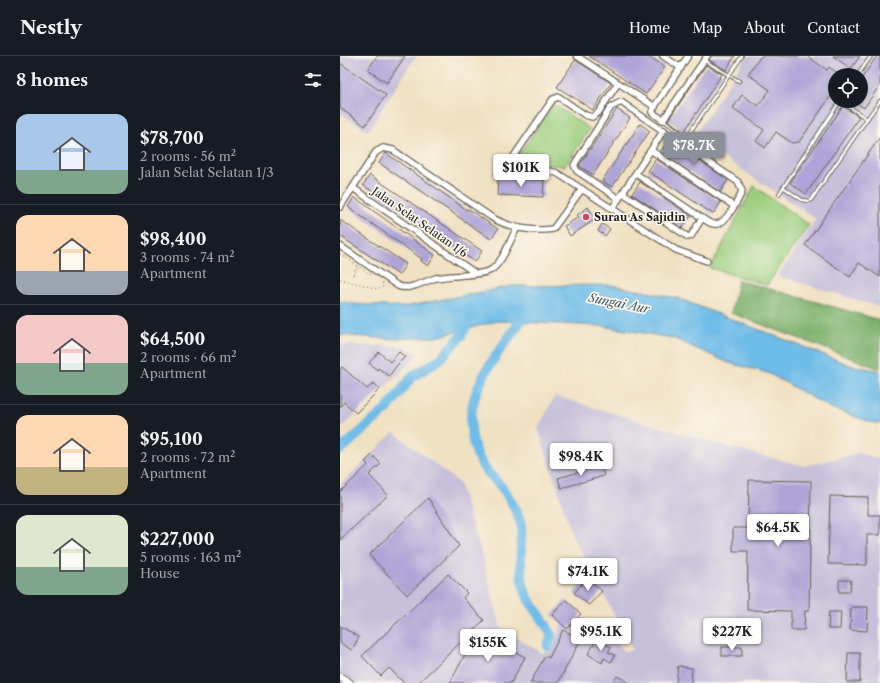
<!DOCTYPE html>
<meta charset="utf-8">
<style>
:root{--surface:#171b24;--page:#242831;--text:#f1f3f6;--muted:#9ea1a6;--line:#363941;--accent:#8c9099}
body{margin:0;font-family:"Libre Caslon Text",serif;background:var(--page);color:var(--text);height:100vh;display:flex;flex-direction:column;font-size:15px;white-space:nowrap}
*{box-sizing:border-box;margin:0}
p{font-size:13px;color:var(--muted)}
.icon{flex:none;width:22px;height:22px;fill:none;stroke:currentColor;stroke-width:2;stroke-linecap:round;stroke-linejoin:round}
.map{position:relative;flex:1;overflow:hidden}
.side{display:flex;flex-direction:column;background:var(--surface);width:340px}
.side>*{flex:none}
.fabs{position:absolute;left:488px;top:12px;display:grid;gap:8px}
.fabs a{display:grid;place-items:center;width:40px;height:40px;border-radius:50%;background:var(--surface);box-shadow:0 2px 10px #0003;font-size:20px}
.price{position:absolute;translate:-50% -34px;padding:0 9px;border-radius:4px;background:#fff;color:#222;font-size:13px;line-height:26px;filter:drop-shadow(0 1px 2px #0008)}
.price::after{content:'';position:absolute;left:50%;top:24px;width:12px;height:9px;margin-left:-6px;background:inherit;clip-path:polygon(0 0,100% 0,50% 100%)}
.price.active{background:var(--accent);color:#fff}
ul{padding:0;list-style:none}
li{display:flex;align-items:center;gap:12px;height:100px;padding:0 16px}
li+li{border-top:1px solid var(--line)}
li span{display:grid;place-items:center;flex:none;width:112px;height:80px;border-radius:12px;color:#555}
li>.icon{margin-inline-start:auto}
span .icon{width:48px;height:48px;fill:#fffc;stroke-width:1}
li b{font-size:17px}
h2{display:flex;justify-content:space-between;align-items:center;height:48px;padding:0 16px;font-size:17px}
header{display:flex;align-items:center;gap:24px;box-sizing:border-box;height:56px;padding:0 20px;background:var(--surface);border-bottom:1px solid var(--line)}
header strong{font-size:19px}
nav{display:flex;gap:22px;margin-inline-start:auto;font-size:14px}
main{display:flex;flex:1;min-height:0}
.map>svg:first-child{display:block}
</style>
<header>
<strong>Nestly</strong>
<nav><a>Home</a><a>Map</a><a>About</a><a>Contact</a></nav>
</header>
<main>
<section class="side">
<h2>8 homes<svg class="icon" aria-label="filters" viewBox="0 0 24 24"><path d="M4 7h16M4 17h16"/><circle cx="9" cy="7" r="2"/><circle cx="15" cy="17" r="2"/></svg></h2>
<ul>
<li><span style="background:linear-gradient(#a9c7e8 70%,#7fa58c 0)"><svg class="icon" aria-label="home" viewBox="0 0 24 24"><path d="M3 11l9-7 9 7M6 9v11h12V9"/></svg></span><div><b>$78,700</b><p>2 rooms · 56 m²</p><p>Jalan Selat Selatan 1/3</p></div></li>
<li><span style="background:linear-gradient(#ffd9b3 70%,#9aa5b1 0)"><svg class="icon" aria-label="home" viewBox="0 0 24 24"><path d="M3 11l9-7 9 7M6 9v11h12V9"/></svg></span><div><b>$98,400</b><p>3 rooms · 74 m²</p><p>Apartment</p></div></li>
<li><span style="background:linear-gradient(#f6c9c9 60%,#7fa58c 0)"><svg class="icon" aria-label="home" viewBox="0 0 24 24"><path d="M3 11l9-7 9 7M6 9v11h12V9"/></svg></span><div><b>$64,500</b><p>2 rooms · 66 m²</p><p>Apartment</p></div></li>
<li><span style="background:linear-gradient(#ffd9b3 65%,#c2b280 0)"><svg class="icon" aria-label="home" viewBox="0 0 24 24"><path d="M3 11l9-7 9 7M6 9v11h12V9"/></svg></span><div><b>$95,100</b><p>2 rooms · 72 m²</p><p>Apartment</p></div></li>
<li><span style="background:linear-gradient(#dfe7d0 65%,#7fa58c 0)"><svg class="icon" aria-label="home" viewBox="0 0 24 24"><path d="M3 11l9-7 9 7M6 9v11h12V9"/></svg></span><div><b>$227,000</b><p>5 rooms · 163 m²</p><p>House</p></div></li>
</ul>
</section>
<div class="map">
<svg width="540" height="627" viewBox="0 0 540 627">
<rect width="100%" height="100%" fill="#fbf7ec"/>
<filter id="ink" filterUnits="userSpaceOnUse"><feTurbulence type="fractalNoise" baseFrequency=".025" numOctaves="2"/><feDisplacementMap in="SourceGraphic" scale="8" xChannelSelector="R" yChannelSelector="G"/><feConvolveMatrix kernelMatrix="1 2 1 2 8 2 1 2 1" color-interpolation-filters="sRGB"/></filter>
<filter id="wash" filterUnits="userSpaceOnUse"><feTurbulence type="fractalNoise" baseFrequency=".012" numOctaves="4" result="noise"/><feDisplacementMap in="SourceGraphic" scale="16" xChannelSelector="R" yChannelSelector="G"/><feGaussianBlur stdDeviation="0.9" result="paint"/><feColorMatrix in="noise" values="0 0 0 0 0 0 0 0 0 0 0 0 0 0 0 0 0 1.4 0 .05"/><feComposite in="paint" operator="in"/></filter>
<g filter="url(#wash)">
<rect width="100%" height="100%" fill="#f0e1c2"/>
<!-- industrial -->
<g fill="#c6c0da" fill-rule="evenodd">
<polygon points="0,0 76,0 28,75 0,57"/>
<path d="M407,0H540V251L438,220L476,163L353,81ZM495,19H521V45H495Z"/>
<polygon points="0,289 64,290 78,299 0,373"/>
<polygon points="215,340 388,391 464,410 519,397 540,403 540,627 0,627 0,429 54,376 119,427 141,496 161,572 202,597 209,594 227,559 260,567 284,595 293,594 232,479 198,372"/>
</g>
<!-- green -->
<g fill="#9acd7d" stroke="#5b744c">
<polygon points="213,48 250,73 225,110 174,106"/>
<polygon points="414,130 469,169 427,229 370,212"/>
</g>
<!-- forest -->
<polygon fill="#7bb06c" stroke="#4c6644" points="398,224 540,264 540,313 391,257"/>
<!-- water -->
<polygon fill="#6ebce8" stroke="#456c82" points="271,229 337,242 510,309 540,315 540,368 530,366 489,351 428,317 389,307 333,282 262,270 157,265 96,281 51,283 0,279 0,245 13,248 64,251 172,230"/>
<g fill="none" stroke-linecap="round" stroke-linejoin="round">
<!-- river -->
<g stroke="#6ebce8" stroke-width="10">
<path d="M188,255C155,302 108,350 143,410C146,415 152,421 157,426C167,437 175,450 180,465C182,470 181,477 181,483C181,501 179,523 187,540C191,549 211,572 211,581C210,584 209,587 208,590"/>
<polyline points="0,394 47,353 72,321 100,303 120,281 131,262"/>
</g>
</g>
<g id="blocks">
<!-- building -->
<g fill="#afa4d7">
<polygon points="37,0 65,0 47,27 28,14"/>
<polygon points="249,0 308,0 325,11 306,38"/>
<polygon points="371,0 395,0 386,14 369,4"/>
<polygon points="421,0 467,0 487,14 489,11 500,19 495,19 495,34 459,86 452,87 436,76 425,92 416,85 424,74 393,52 402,39 418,50 430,34 408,18"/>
<polygon points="493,0 520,0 511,13"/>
<polygon points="537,0 540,0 540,29 524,52 514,45 521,45 521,23"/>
<polygon points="235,4 271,27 253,54 217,31"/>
<polygon points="0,7 46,39 25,70 0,52"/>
<polygon points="366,9 382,18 344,76 328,64"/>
<polygon points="503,50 519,61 466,138 450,127"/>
<polygon points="277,53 290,62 253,119 239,110"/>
<polygon points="300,68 310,75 272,131 262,125"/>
<polygon points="540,81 540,221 519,207 510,221 465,189"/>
<polygon points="358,82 373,92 369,98 354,88"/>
<polygon points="329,84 388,124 380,136 320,96"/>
<polygon points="46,97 127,154 128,153 158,173 151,183 39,107"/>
<polygon points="316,103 381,146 373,158 308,115"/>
<polygon points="30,119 142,195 135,206 23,129"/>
<polygon points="158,123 204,124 203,141 157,139"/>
<polygon points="300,126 351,160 342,172 292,138"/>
<polygon points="14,141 95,199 88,210 81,205 82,203 8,151"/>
<polygon points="248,151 256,163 230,180 224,170 239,161 237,159"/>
<polygon points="0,164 66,208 59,219 0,180"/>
<polygon points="262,168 270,173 265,180 258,175"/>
<polygon points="39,296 50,306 59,296 65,301 58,308 49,320 38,312 37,314 29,307"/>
<polygon points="2,311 27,333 34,327 40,333 16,357 4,346 0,351 0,314"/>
<polygon points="32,399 41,408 29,419 48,439 0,484 0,436 28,409 25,406"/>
<polygon points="261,410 264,420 221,432 218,422"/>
<polygon points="409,424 471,425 469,555 465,555 464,574 451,574 451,555 407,554 408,495 393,495 393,472 408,472"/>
<polygon points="490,440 528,441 528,459 540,459 540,479 527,479 527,509 488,508"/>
<polygon points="88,442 119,490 67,539 29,499"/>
<polygon points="108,518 127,537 123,542 144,564 78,627 64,627 49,612 41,620 22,600"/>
<polygon points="247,522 262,535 249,549 234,537"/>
<polygon points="499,524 511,524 510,536 499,536"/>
<polygon points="226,544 241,558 227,573 212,559"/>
<polygon points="511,551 528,551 527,575 510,574"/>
<polygon points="489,556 501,556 500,573 488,573"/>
<polygon points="0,570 19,581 12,594 0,587"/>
<polygon points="223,574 241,583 218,627 190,627 205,600 209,602"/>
<polygon points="137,576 185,601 171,627 110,627"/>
<polygon points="257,583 271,591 268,596 275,599 271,606 264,602 262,607 248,598"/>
<rect x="382" y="591" width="20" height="9"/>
<polygon points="508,597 520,597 520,626 507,626"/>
<polygon points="338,610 352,612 351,627 336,627"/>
<polygon points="277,620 290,627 273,627"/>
</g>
</g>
</g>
<g filter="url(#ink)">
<use href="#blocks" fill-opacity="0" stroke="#666156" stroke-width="1"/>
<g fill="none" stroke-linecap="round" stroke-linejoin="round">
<!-- service casing -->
<g stroke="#666156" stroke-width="4.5">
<g id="service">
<polyline points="365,5 399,25"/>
<polyline points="518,19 531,0"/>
<polyline points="501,45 527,63 540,45"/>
<polyline points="323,64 344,79 348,79 402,0"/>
<polyline points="443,131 462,144 469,145 471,144 527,63"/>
<polyline points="439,138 500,45"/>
</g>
</g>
<!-- minor casing -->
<g stroke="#666156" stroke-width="8">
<g id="minor">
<polyline points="237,0 315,51"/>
<polyline points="323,0 341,12"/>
<polyline points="313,53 348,0"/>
<polyline points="312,56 323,64 367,0"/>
<polyline points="312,95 394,150"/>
<polyline points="164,115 213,43 219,41 245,59 252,61 258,57 278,27"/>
<path d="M158,119C169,112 204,113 217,117L336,194L367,205"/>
<polyline points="13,132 135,217"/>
<polyline points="283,137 348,181 351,180 362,162"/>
<path d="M279,143L237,115L234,109L271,51L281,46L398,126L402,135C399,143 386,167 377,168C373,169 368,166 365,164L296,118"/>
<path d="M0,151L36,96L43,92L53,94L151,161C169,172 192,176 213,173L242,133"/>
<polyline points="272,153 324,74"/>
<path d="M0,190L58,230C69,235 85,225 96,222C110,219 141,220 151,214C163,206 170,184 177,172"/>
</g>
</g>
<!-- tertiary casing -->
<g stroke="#666156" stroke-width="9">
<polyline id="tertiary" points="0,621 10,627"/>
</g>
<!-- path -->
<g stroke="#666156" stroke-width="1" stroke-dasharray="1 3" stroke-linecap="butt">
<polyline points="0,198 33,220"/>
<polyline points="17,210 12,220 19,212"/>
<polyline points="0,223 38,233 42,232 43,229 42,226"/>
</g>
<!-- service -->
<use href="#service" stroke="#fff" stroke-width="2.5"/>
<!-- minor -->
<use href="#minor" stroke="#fff" stroke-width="5.5"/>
<!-- tertiary -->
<use href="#tertiary" stroke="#fff" stroke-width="7"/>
</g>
</g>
<!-- markers -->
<circle fill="#d1495b" stroke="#fbf7ec" stroke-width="1.5" cx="246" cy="161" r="4"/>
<g text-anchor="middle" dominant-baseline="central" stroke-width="3.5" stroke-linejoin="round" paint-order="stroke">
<!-- poi labels -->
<g font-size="11" font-weight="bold" fill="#1c1c1c" stroke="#fbf7ec" text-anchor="start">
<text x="254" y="161">Surau As Sajidin</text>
</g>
<!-- street labels -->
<g font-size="11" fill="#1c1c1c" stroke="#fbf7ec">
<text transform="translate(80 166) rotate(35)">Jalan Selat Selatan 1/6</text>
</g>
<!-- water labels -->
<g font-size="12" font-style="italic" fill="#3d5c6e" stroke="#fbf7ec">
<text transform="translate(279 247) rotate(11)">Sungai Aur</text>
</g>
</g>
</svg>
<div class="fabs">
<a><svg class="icon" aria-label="locate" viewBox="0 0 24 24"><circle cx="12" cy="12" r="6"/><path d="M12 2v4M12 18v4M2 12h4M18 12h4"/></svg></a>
</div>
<b class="price active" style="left:354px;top:110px">$78.7K</b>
<b class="price" style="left:181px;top:132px">$101K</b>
<b class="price" style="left:241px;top:421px">$98.4K</b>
<b class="price" style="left:438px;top:492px">$64.5K</b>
<b class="price" style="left:248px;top:536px">$74.1K</b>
<b class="price" style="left:261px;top:596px">$95.1K</b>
<b class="price" style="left:392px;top:596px">$227K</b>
<b class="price" style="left:148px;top:607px">$155K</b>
</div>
</main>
